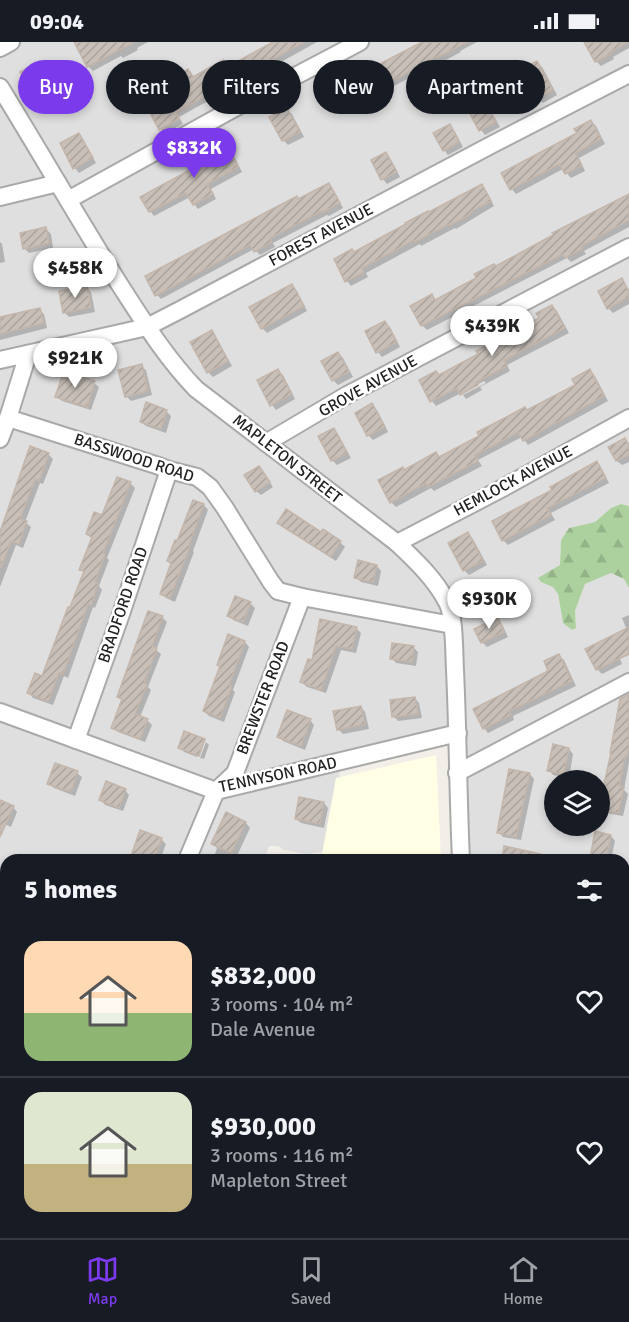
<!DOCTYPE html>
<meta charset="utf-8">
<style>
:root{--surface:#171b24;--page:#20242c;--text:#f1f3f6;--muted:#9ea1a6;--line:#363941;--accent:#7c3aed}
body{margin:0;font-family:Signika,sans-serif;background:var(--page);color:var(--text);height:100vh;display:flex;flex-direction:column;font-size:22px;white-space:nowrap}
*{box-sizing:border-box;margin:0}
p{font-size:20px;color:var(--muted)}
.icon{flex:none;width:33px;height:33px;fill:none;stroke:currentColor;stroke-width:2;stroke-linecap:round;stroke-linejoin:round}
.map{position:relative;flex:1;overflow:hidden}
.drawer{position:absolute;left:0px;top:812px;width:630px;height:386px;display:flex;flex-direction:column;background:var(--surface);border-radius:18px 18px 0 0;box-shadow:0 3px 9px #0003}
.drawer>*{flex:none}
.hud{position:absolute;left:18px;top:18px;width:594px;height:54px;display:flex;gap:12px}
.controls{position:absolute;left:544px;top:728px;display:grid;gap:12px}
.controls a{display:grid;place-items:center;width:66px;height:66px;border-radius:50%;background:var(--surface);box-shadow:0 3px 9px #0003;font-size:30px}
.price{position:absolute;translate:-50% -51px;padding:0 14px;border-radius:21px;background:#fff;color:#222;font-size:20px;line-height:39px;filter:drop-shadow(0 2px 3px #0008)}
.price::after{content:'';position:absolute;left:50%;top:36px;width:18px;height:14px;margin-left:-9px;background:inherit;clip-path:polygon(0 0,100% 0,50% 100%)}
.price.selected{background:var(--accent);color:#fff}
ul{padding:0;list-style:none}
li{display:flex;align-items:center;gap:18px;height:150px;padding:0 24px}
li+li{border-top:2px solid var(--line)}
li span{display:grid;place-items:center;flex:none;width:168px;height:120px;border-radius:18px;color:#555}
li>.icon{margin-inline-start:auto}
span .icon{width:72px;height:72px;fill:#fffc;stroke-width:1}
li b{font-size:26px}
h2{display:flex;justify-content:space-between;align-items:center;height:72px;padding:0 24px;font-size:26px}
.chip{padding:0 21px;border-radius:27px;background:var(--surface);box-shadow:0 3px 9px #0003;font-size:21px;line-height:54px}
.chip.selected{background:var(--accent);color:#fff}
.status{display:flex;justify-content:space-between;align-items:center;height:42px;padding:0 30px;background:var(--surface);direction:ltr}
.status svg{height:16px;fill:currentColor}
.menu{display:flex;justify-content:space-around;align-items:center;height:84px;border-top:2px solid var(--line);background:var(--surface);font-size:16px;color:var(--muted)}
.menu a{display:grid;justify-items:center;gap:3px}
.menu .selected{color:var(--accent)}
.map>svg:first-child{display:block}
</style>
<div class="status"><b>09:04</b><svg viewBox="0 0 49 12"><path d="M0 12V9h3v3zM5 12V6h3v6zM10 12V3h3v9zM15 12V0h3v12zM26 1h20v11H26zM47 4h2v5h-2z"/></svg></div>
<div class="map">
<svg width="629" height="1196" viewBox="0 0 629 1196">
<defs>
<pattern id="forest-firs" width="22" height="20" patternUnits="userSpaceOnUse" patternTransform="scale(1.5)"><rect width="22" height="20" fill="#add19e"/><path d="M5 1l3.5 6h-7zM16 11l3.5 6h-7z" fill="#95b388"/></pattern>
<pattern id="building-hatch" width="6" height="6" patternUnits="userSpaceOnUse" patternTransform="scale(1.5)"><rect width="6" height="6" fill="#c7bfb8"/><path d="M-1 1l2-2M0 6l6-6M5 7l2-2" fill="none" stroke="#aba49e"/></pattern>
</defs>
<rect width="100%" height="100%" fill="#f2efe9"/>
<!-- residential -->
<path fill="#e0dfdf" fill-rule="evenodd" d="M0,0H629V464L621,462L611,466L595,480L569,486L561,498L560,523L541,540L553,544L558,552L563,581L576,586L575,569L585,542L611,531L624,537L629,546V1037L624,1036V818L460,817L456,695L338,720L347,797L337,807L307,812L284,808L278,804H269L265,815L263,818H6V1191H452L450,1196H0ZM555,738H600V783H555Z"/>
<!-- commercial -->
<polygon fill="#f2dad9" points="624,1036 629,1037 629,1196 450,1196 452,1191 624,1191"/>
<!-- education -->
<polygon fill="#ffffe5" points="436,713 441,817 321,817 336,736"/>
<!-- forest -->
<polygon fill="url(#forest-firs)" points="621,462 629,464 629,546 624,537 611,531 585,542 575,569 576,586 572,588 563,581 558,552 553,545 541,540 538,536 560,523 561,498 569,486 595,480 611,466"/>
<!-- shadow -->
<g fill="#0003">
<polygon points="83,0 148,0 137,6 138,8 123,16 121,14 93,29 88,24"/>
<polygon points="273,0 317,0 272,25 275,31 241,50 242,52 225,61 219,53 179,75 183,82 165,91 160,87 180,49 188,29 194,36 223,20 229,26"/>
<polygon points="425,0 477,0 460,9 461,10 444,19 443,18 351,67 347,63"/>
<polygon points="586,0 629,0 629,6 613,15 614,17 601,24 596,19"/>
<polygon points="41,21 45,25 61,55 43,65 38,60"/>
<polygon points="537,21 542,25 557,53 543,61 538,56"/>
<polygon points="484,59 488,64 500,85 485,93 481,88 469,67"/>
<polygon points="287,68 292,72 304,95 288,103 283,98"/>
<polygon points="591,80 596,84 605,102 579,116 585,129 571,136 563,127 516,152 512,147 579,92"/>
<polygon points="449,84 454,88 463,105 448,113 444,108"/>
<polygon points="79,93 83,97 96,121 79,131 75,126"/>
<polygon points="224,100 229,104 242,130 211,147 216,157 198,167 194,162 190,155 154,174 150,169 210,118"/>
<polygon points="386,112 390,116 400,135 387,142 383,137 373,119"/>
<polygon points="328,142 333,147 343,166 329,174 327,173 273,201 275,205 260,213 254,207 161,257 157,253 299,158"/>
<polygon points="482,144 486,149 494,164 456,187 455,186 421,204 420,202 366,231 368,235 351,244 347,239 354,211"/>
<polygon points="629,153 629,185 584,209 586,212 571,220 567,216 427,288 422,283 431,254 436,259"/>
<polygon points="46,187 51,192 53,206 29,211 24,206"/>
<polygon points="0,200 2,202 5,220 0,221"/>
<polygon points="621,238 629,248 629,262 613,271 608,266"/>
<polygon points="292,244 297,249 307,269 267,291 262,286"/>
<polygon points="86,245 91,250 95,270 69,275 64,270"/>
<polygon points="552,264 557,269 569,291 507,323 510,329 480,345 482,348 466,357 463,353 486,341 484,339 436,364 432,359 440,335 541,277"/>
<polygon points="39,267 44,272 47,286 0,298 0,275"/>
<polygon points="385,281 390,285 400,305 382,315 378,310 367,290"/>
<polygon points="212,290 216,295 232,324 213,335 208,330"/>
<polygon points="338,311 343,316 353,335 338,343 333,338 323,319"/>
<polygon points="141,324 146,328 152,353 131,359 126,354"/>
<polygon points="278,329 283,333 295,357 276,368 272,363"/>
<polygon points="590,329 595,334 608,359 528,403 522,395 478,418 482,424 434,449 431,446 396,465 391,460 404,429 440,416 577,344"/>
<polygon points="94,341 99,345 91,368 62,359 57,354"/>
<polygon points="372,363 377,368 388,390 373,398 368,393 357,371"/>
<polygon points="166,369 171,374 166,391 146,384 141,380"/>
<polygon points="334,387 338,392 351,416 337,423 332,418"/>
<polygon points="625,397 629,402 629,420 622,423 617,419 610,405"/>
<polygon points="48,412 53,417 43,442 40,441 25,480 31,485 23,506 16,503 0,545 0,494"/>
<polygon points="597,421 601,426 609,441 551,471 555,478 508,503 503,498 554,448"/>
<polygon points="263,430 273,445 261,453 256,449"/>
<polygon points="130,441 135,446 107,516 109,518 99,544 102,548 95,566 93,565 68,636 64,634 53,663 33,656 29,651 43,636 85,531 81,527 93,497 88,492 103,475"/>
<polygon points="193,460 204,463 208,468 193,509 194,510 175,560 166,556 161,552"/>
<polygon points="283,485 321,492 340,500 345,505 336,519"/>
<polygon points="468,492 473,497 487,523 469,533 464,528"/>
<polygon points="377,524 381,529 378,544 361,540 356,535"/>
<polygon points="250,561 255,566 248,584 233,578 229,574"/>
<polygon points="629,573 629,613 620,617 622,622 602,632 597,627 627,588 622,576"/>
<polygon points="162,575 167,580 156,608 161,612 148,645 151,648 140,675 147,678 152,683 145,700 118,690 113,685 123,659 118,654"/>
<polygon points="497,577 502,582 508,595 487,605 482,600"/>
<polygon points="356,586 361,591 356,611 341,608 326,651 307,645 302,640 313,620"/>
<polygon points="245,600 249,605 233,648 235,650 224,680 209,674 204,669 221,625 218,623"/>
<polygon points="413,605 418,610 416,624 396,621 392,616"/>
<polygon points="559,614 564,618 576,644 513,674 514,678 488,691 484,686 550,629"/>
<polygon points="415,656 419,661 422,676 398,679 394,675"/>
<polygon points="629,664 629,720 624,748 628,752 623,774 605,771 600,766"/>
<polygon points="361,665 365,670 369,687 343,692 338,687"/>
<polygon points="310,678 314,683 305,708 283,699 278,694"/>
<polygon points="185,691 205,699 203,699 197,715 184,710 180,705"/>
<polygon points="206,700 209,703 204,717 200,716"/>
<polygon points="569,707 573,712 569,736 553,733 549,728"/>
<polygon points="510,728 530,732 534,737 521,798 503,795 499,790"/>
<polygon points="77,731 82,735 75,754 54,746 49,741"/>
<polygon points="125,748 129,753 123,769 105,763 101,758"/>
<polygon points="0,759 13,765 17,770 11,785 0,780"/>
<polygon points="324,761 328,766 324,786 301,781 296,777"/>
<polygon points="227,772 246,781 250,786 235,818 213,818 217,806 213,802"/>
<polygon points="611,794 615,799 611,818 594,818 592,815"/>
<polygon points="161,797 166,802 160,818 137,818 133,814"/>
<polygon points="6,975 6,1060 0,1078 0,994"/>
<polygon points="624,1082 629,1082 629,1126 624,1125"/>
<polygon points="17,1191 19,1191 35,1196 16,1196"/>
<polygon points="116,1191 145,1191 143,1196 114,1196"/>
<polygon points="213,1191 234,1191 232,1196 210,1196 211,1193 213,1194"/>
<polygon points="302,1191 329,1191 328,1196 300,1196"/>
<polygon points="493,1191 516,1191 514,1196 491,1196"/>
</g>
<!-- building -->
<g fill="url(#building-hatch)" stroke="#c4b6ab" stroke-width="1.5">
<polygon points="74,0 134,0 87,25"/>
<polygon points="273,0 304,0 268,20 272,26 238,45 239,47 219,57 215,49 176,70 179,77 159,88 147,65 178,49 171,36 188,27 193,35 223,18 227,25"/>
<polygon points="422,0 467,0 438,15 438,14 346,64 335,45"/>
<polygon points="584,0 628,0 610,10 611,12 595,20"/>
<polygon points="41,19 57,50 37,61 20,30"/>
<polygon points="537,19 553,48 537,57 521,27"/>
<polygon points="484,57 496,80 479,89 467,66"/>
<polygon points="287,66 300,90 282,99 269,75"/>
<polygon points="591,78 601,97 575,111 582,124 565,132 559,122 510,148 501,131 577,91 574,87"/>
<polygon points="450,82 459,100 443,109 433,91"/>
<polygon points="79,91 93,116 73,127 60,101"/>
<polygon points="224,98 238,125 207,142 213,152 193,163 186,151 149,170 140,155 208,118 203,109"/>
<polygon points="386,110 397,130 381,138 371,118"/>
<polygon points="329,141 340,161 323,170 322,169 270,196 272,200 254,210 250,203 155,254 145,234 297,154 298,157"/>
<polygon points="482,142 491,159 470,170 471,172 450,183 449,182 415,200 414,198 362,226 364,230 345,240 334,217 352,207 354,210 406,182 405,181 428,169 429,170"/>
<polygon points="629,152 629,178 581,204 582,207 565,216 563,212 421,284 410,264 432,252 435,258 476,236 474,232 494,222 496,224 553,193 552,191"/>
<polygon points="46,185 49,201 23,207 20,191"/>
<polygon points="622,236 629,250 629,255 607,267 598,249"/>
<polygon points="292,242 304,264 261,287 249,265"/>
<polygon points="87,243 91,265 63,271 59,249"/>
<polygon points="552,263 565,286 504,318 507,324 476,340 478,343 460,353 457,346 430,360 419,338 436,329 439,333 478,312 476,309 539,276 536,271"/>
<polygon points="40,266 44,281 0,292 0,275"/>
<polygon points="385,279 397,300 376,311 365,289"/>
<polygon points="212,288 228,319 207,331 190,300"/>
<polygon points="338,310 349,330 332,339 321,319"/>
<polygon points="142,322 148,349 125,355 118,328"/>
<polygon points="278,327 292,352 270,364 257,338"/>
<polygon points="590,327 604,354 523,399 518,390 475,413 478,419 428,445 426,441 390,461 378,438 403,425 404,428 436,410 439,415 479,394 477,390 497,380 525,365 527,368 575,343 572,337"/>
<polygon points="64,329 95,339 87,365 55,355"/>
<polygon points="146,360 167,368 161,387 140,380"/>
<polygon points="372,361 385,385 367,394 355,371"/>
<polygon points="334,386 347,411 331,419 318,394"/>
<polygon points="625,396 629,403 629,413 616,419 608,405"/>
<polygon points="30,404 49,411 39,439 35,437 20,477 27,479 19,502 11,499 1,525 0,525 0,490"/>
<polygon points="597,419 606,436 547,466 551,473 502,499 492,479 552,448 550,445"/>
<polygon points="259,424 270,440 255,450 244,433"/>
<polygon points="117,435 131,440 103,511 105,512 95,540 98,542 91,563 88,562 63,632 59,631 48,659 27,651 35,631 42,634 68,565 70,565 84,529 79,528 92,495 86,492 94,470 102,473"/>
<polygon points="193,458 204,462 189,503 190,504 170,556 160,552 171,521 167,519 175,498 177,499"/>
<polygon points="286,467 321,490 323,487 341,499 331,515 277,481"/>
<polygon points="468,490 483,519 463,529 448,501"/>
<polygon points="358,518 377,523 373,540 354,536"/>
<polygon points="235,554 251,560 243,580 227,574"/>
<polygon points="148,569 163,574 152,604 157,606 144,641 147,642 135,672 148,677 140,697 111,686 122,657 117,655"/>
<polygon points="498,575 504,590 481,601 474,587"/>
<polygon points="320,577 357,585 352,607 336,604 321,648 300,640 308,617 312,618"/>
<polygon points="629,585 629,612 596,628 585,607"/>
<polygon points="228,592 245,599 229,643 232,644 220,676 203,669 220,624 217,623"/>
<polygon points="392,601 414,604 412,620 390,617"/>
<polygon points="559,612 572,639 509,669 511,673 483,687 473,667 548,629 544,619"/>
<polygon points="629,652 629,703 627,714 625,714 619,744 624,745 618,771 600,767 600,759 611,711 610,711 620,657"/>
<polygon points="415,655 418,672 392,675 390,658"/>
<polygon points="361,664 365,682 337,688 333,669"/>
<polygon points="287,668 311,677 301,704 277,695"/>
<polygon points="184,689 205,697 199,714 178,706"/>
<polygon points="553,702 569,706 564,732 547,729"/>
<polygon points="55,721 78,729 71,750 47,742"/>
<polygon points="509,727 530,731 516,795 497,791"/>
<polygon points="106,739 126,747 119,766 99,758"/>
<polygon points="299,755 324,760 320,782 295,777"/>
<polygon points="0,758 14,764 0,795"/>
<polygon points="226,770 246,780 231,811 211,802"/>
<polygon points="140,788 162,796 154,818 140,818 131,814"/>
<polygon points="595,789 611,793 606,818 590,816"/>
<polygon points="504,804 541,812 540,818 502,818"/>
</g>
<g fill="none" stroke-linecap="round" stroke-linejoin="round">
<!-- minor casing -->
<g stroke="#a9a9a9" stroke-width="20">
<g id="minor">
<polyline points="0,6 11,0"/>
<path d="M0,45C40,110 78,176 118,240C142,277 165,315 196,347L397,501C416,519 435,537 447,560C455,574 454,612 455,628C458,691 458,754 461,818"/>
<polyline points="0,155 58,141"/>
<polyline points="68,158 231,68 360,0"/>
<polyline points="0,318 147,285 180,268 493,102 629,32"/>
<polyline points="8,376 159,424 169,428 197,435 210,445 225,466 271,540 278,549 302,555 452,583"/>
<polyline points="0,397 8,376 28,312"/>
<polyline points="266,401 347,353 629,205"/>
<polyline points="397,501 501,447 629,376"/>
<polyline points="0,670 216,749 458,691"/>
<polyline points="76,698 121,572 169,428"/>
<polyline points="457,731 629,640"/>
<polyline points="187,818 216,749 235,731 302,555"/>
<polyline points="0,900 6,881"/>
<polyline points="624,910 629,884"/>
<polyline points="85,1196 87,1191"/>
<polyline points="271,1196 272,1191"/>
<polyline points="452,1196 453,1191"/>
</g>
</g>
<!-- major casing -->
<g stroke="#a06b00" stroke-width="24">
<g id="major">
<polyline points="0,870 6,872"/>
<polyline points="624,1037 629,1038"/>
</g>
</g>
<!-- minor -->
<use href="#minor" stroke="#fff" stroke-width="16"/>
<!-- major -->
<use href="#major" stroke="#fcd6a4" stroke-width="21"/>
</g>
<g text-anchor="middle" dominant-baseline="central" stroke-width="5" stroke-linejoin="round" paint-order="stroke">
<!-- street labels -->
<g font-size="16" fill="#222" stroke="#fff">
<text transform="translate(321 193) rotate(-28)">FOREST AVENUE</text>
<text transform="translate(368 344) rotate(-29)">GROVE AVENUE</text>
<text transform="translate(134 416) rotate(18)">BASSWOOD ROAD</text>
<text transform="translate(287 417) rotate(38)">MAPLETON STREET</text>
<text transform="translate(513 439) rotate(-28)">HEMLOCK AVENUE</text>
<text transform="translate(123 563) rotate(-71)">BRADFORD ROAD</text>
<text transform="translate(263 656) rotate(-69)">BREWSTER ROAD</text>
<text transform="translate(278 733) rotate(-12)">TENNYSON ROAD</text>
</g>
</g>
</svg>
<div class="controls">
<a><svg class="icon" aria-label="layers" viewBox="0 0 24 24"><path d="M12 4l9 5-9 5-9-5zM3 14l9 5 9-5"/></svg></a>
</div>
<b class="price selected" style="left:194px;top:137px">$832K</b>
<b class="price" style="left:75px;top:257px">$458K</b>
<b class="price" style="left:492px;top:315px">$439K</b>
<b class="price" style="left:75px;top:347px">$921K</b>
<b class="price" style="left:489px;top:588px">$930K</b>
<div class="hud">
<a class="chip selected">Buy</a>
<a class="chip">Rent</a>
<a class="chip">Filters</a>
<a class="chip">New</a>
<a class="chip">Apartment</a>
</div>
<section class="drawer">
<h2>5 homes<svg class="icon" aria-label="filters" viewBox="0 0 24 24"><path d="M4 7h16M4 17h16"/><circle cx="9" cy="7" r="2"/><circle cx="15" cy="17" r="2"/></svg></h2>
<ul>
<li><span style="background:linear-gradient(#ffd9b3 60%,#8fb573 0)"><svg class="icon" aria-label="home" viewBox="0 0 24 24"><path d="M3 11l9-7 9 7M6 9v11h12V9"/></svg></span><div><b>$832,000</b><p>3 rooms · 104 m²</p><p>Dale Avenue</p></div><svg class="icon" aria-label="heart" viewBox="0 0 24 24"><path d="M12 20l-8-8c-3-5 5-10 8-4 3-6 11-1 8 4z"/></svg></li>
<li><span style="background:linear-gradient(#dfe7d0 60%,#c2b280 0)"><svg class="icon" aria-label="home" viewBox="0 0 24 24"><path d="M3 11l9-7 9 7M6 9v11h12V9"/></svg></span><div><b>$930,000</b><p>3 rooms · 116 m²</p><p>Mapleton Street</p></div><svg class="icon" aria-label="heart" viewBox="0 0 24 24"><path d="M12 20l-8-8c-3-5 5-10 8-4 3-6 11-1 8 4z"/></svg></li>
</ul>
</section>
</div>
<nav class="menu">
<a class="selected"><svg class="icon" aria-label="map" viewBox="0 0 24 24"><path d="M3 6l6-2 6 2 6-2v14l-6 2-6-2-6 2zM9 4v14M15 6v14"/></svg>Map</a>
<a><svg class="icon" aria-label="saved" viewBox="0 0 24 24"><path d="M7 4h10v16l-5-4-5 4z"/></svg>Saved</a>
<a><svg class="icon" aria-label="home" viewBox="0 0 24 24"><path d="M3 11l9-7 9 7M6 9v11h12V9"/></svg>Home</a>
</nav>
